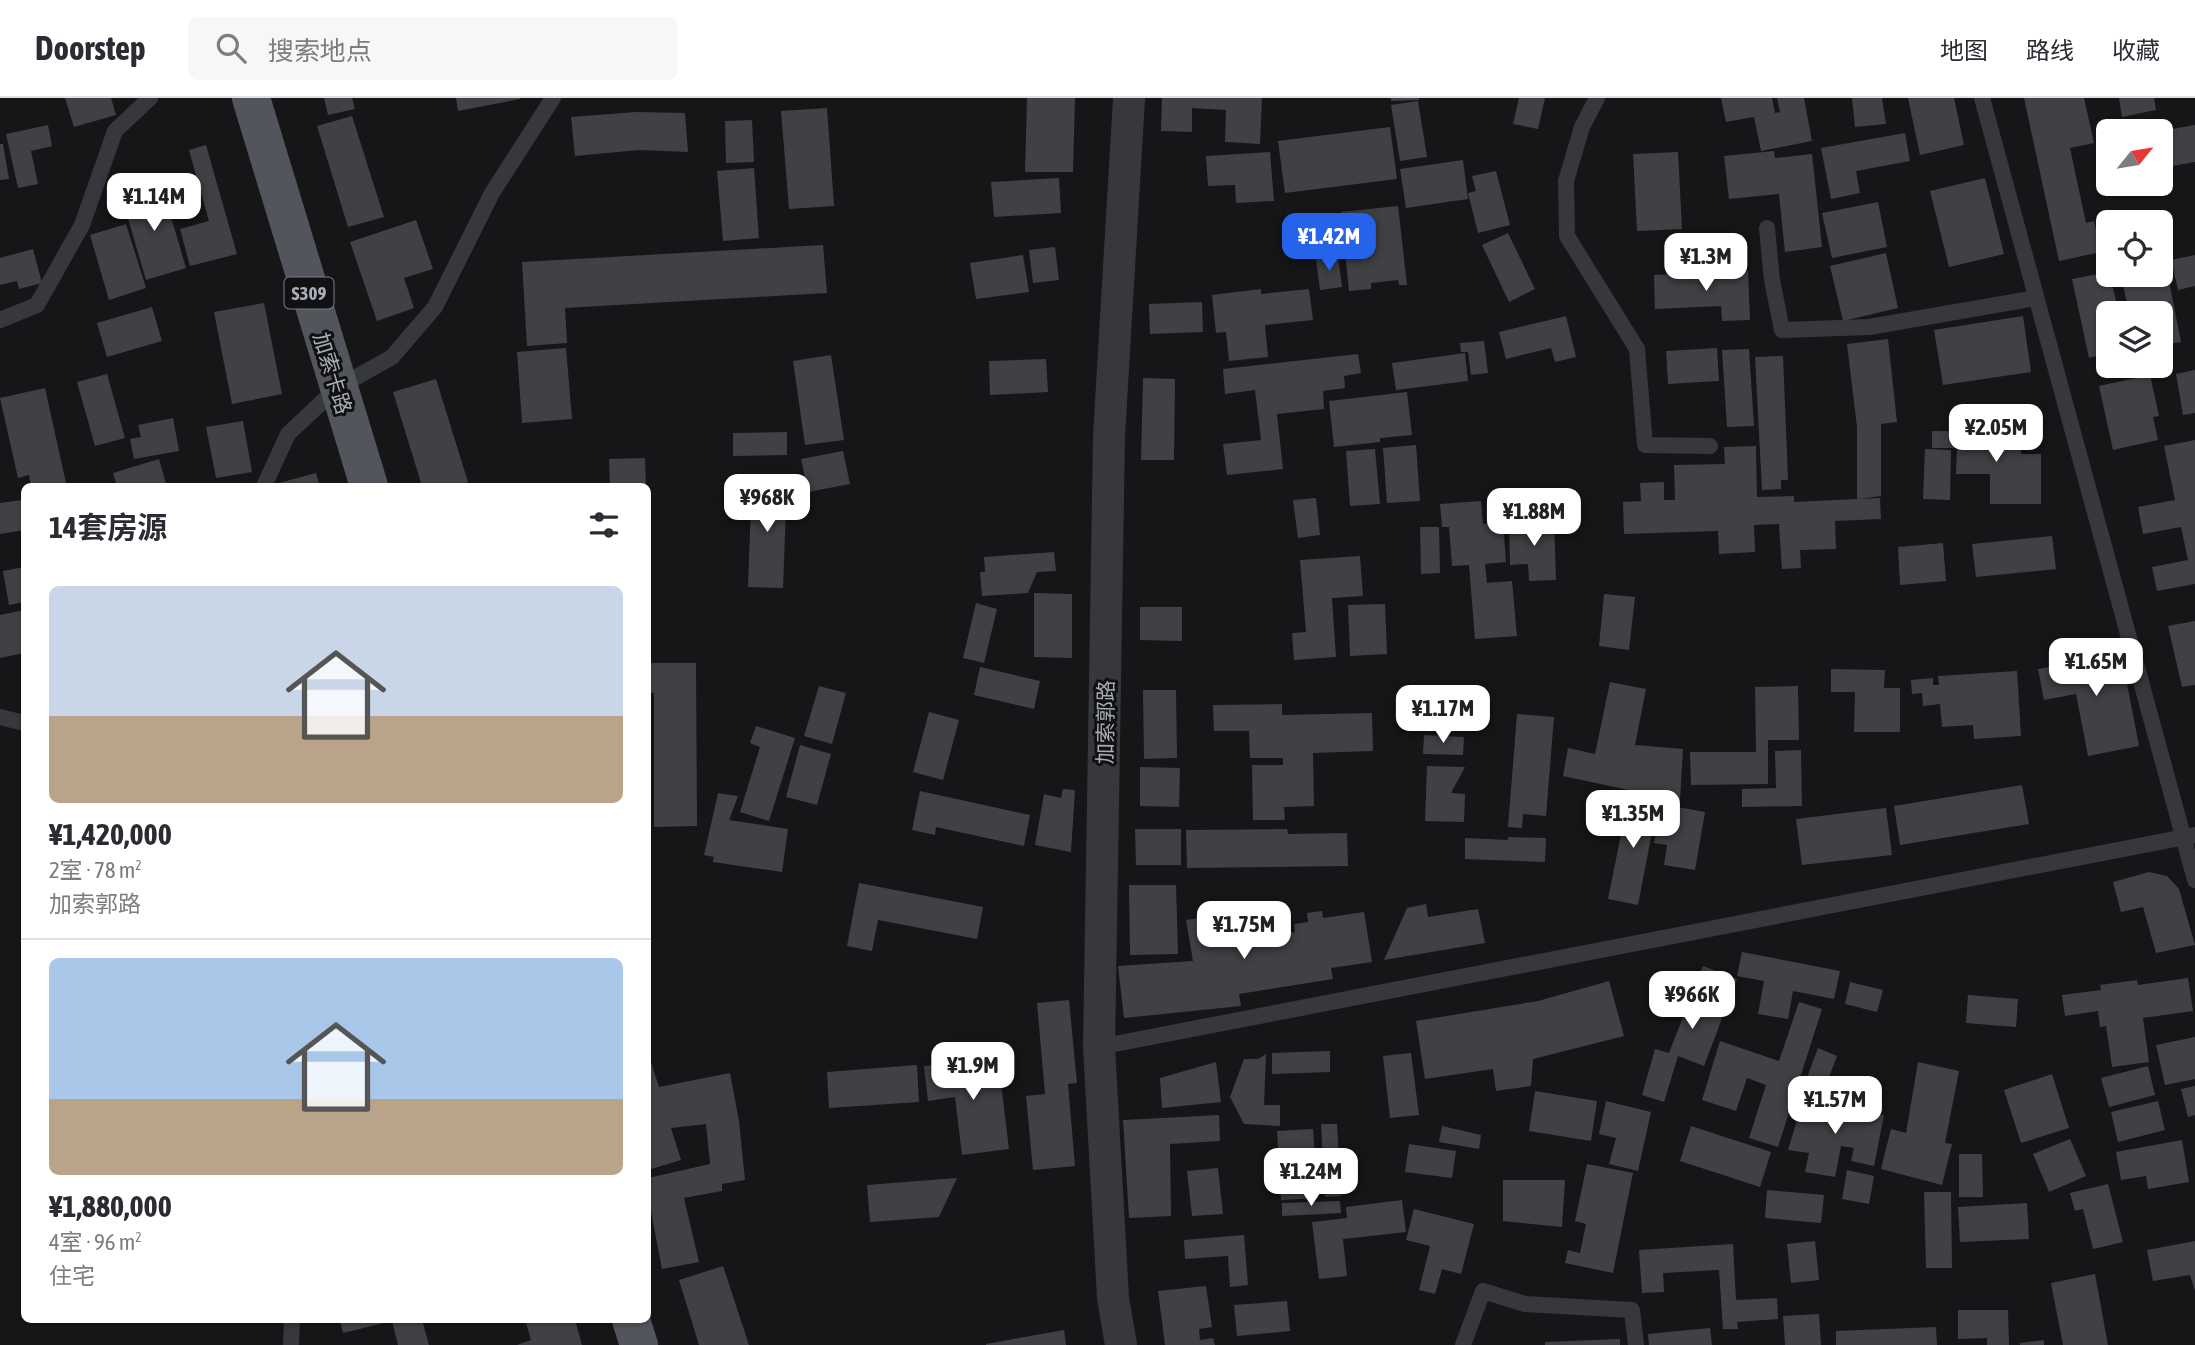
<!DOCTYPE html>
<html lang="zh">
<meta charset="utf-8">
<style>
:root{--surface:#fff;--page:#f7f7f7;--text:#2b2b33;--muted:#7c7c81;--line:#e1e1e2;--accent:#2563eb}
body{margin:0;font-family:"Asap Condensed","Noto Sans SC",sans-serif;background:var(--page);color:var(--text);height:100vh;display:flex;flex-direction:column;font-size:26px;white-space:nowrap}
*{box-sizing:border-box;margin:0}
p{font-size:23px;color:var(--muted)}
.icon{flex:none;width:38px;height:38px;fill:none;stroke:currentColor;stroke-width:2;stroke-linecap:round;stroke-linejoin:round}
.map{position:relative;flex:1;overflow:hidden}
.details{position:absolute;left:21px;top:385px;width:630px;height:840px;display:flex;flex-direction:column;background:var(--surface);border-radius:10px;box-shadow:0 2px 5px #0004}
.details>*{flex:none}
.needle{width:46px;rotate:60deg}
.fabs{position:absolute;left:2096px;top:21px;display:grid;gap:14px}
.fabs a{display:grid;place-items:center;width:77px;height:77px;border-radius:10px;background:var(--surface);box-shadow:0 2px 5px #0004;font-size:35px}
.price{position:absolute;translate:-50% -60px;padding:0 16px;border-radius:14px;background:#fff;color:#222;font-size:23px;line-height:46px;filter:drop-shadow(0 2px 4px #0008)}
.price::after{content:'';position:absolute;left:50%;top:42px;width:21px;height:16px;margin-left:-10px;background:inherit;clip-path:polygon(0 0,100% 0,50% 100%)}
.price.current{background:var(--accent);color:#fff}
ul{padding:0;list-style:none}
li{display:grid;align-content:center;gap:14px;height:371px;padding:0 28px}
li+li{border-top:2px solid var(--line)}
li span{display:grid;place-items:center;height:217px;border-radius:10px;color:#555}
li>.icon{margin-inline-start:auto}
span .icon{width:126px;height:126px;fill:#fffc;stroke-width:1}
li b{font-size:30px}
h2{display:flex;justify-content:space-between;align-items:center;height:84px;padding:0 28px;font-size:30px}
header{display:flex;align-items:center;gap:42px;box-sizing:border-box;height:98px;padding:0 35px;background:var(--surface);border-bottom:2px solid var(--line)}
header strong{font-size:33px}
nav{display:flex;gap:38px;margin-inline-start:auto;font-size:24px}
.search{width:490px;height:63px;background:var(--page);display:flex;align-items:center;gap:18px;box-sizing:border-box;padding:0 24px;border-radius:10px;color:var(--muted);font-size:26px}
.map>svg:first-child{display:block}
</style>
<header>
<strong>Doorstep</strong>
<div class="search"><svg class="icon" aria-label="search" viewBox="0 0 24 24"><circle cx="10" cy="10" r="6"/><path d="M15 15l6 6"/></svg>搜索地点</div>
<nav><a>地图</a><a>路线</a><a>收藏</a></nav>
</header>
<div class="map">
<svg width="2195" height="1247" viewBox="0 0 2195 1247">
<rect width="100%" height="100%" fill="#161618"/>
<!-- building -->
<g fill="#404145">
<polygon points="65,0 111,0 116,17 74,29"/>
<polygon points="324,0 352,0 355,11 328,17"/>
<polygon points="456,0 520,0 520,1 458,13"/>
<polygon points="1027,0 1075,0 1073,74 1025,74"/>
<polygon points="1162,0 1262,0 1260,46 1225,44 1226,12 1192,10 1192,34 1161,33"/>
<polygon points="1391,0 1419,0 1419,2 1391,3"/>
<polygon points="1519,0 1545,0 1538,31 1513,26"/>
<polygon points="1721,0 1772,0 1775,15 1780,14 1777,0 1804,0 1812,43 1761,53 1754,19 1726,24"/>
<polygon points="1852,0 1882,0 1886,26 1855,29"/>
<polygon points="1908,0 1954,0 1964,47 1920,57"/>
<polygon points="2024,0 2084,0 2094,45 2070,50 2086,125 2094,123 2101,154 2059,163"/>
<polygon points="2119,0 2154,0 2156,12 2122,19"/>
<polygon points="1418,3 1427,59 1400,63 1391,7"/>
<polygon points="827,10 834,108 789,111 781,13"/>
<polygon points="636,14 685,15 688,54 639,52 575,58 571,19"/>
<polygon points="352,18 384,119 348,129 317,28"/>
<polygon points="752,22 754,64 726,65 725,23"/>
<polygon points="48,27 52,48 31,53 38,86 18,90 6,36"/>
<polygon points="2195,27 2195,64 2161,70 2161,33"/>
<polygon points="1390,29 1397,81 1285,95 1278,43"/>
<polygon points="1905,35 1910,63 1856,73 1860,95 1831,101 1821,50"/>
<polygon points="0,46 3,46 9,81 0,82"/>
<polygon points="206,47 237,156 190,168 180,131 209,123 189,52"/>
<polygon points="1774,53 1775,60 1812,56 1822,149 1785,154 1779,96 1729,101 1724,58"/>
<polygon points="1270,54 1274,103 1236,105 1235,87 1208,88 1206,58"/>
<polygon points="1678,54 1682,131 1637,133 1633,56"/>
<polygon points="1463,62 1468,101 1406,110 1400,71"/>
<polygon points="754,70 759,140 723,143 717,73"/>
<polygon points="1496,73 1510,127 1478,135 1468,95 1476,93 1472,78"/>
<polygon points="1059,80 1061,115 994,119 991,84"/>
<polygon points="1985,80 2004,156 1949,169 1930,93"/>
<polygon points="162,88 186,170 146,182 122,100"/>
<polygon points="1878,104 1887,149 1832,160 1822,115"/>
<polygon points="1398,108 1407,187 1399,187 1398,182 1371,185 1371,191 1349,193 1341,114"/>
<polygon points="416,122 433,171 404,180 414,210 377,223 350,144"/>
<polygon points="126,126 146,190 109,202 90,137"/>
<polygon points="1508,135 1535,191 1509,204 1482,147"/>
<polygon points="823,147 827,195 565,210 567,245 527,248 522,164"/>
<polygon points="1055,149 1059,182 1033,185 1029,152"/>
<polygon points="33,151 42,185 19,191 17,183 0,187 0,160"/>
<polygon points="1886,155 1898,210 1843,223 1830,168"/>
<polygon points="1023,157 1029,194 976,201 970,165"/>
<polygon points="2195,157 2195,188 2178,192 2171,162"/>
<polygon points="1338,159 1342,189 1320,192 1316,161"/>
<polygon points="2165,163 2181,244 2161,247 2161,215 2129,215 2121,177 2161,177 2161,164"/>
<polygon points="1748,173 1750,222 1722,223 1721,208 1655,211 1654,177"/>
<polygon points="2109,174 2119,215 2109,215 2109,255 2089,260 2072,181"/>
<polygon points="1261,191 1261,196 1309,191 1313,222 1265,227 1268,259 1229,263 1226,234 1216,235 1212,197"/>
<polygon points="1202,204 1203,234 1150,236 1149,206"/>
<polygon points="264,205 282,296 232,306 214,214"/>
<polygon points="152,209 162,243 107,259 97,225"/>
<polygon points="1566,218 1576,259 1555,264 1551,250 1506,261 1499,234"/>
<polygon points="2023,218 2031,274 1943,287 1934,232"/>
<polygon points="1888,241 1897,324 1881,326 1881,398 1860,401 1880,400 1881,421 1835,423 1836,451 1800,452 1801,470 1782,471 1779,426 1754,427 1755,454 1719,456 1718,433 1624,436 1623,404 1641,403 1640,385 1664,384 1664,402 1675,402 1674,367 1725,366 1724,349 1756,348 1757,399 1794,398 1794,404 1857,401 1857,329 1847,246"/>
<polygon points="1484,243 1488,275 1471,277 1468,254 1461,254 1460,245"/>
<polygon points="566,250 572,321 522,325 517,254"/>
<polygon points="1717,250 1719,283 1668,286 1666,253"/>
<polygon points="1749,251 1754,328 1727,329 1722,252"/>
<polygon points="1465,255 1468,283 1396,292 1392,265"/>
<polygon points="1358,256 1361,275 1344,278 1345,290 1323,293 1324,311 1277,316 1283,371 1227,377 1223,346 1261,342 1255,292 1225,296 1223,271"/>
<polygon points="831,257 844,342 805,347 793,263"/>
<polygon points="1783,258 1788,382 1781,382 1781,391 1762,392 1755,259"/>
<polygon points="1046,261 1048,294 990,297 989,263"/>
<polygon points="2195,272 2195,315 2183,317 2176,276"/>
<polygon points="107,276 125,340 95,348 77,284"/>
<polygon points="2150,277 2159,318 2153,319 2158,342 2113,352 2099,288"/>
<polygon points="1143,280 1175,281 1174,362 1141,362"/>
<polygon points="436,281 468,384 454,388 422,388 393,294"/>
<polygon points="45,290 66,385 52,388 31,388 29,377 18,380 0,300"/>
<polygon points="1407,294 1412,337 1380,340 1380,344 1334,349 1329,303"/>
<polygon points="173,320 179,353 134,361 130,341 141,339 138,327"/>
<polygon points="243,323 252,374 216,380 206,329"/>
<polygon points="1932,333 2021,334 2021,356 2041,356 2041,406 1990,406 1990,376 1956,376 1957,350 1932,350"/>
<polygon points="787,334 787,357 733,358 733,335"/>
<polygon points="2195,342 2195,486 2157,493 2152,469 2188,462 2181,429 2143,436 2138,409 2175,402 2164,348"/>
<polygon points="1416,347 1420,403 1387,405 1383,350"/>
<polygon points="1375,351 1380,406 1350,408 1346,353"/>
<polygon points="1925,351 1951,352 1950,402 1923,401"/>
<polygon points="843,353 850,386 808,394 801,361"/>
<polygon points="645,360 646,388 610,388 609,361"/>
<polygon points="159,361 166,386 157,388 117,388 113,375"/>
<polygon points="316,375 320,388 276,388 275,386"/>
<polygon points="752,381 787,383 783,490 748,489"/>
<polygon points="1316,400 1320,437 1298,440 1293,402"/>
<polygon points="22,402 24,432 0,436 0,405"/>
<polygon points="1481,403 1483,426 1503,424 1506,464 1485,466 1487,485 1512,483 1517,538 1475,541 1469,467 1452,468 1449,429 1442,429 1440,406"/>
<polygon points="1554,422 1556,482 1529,483 1528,466 1510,467 1509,423"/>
<polygon points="1420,429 1439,429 1440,475 1421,476"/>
<polygon points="2052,438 2056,471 1976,479 1972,446"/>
<polygon points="1943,445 1946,483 1900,487 1898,449"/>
<polygon points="1054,454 1056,473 1037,474 1028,495 982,498 980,474 985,474 984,459"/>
<polygon points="1360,458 1363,498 1332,500 1336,559 1294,562 1292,535 1306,534 1300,462"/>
<polygon points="24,469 24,504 9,507 3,473"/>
<polygon points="1034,495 1072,496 1072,560 1034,559"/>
<polygon points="1604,496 1635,499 1629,552 1599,548"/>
<polygon points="976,505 997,511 984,565 963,560"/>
<polygon points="1385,506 1387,556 1350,558 1348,507"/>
<polygon points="1140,509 1182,509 1182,543 1140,542"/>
<polygon points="24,512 24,555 0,560 0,517"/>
<polygon points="2195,523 2195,587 2182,589 2168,528"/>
<polygon points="2120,549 2139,648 2088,658 2076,596 2044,602 2038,571 2070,565 2068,560"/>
<polygon points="648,565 696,565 697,728 654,729 654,595 648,595"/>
<polygon points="980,569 1040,583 1034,611 974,597"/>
<polygon points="1831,571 1885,572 1884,590 1900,590 1900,634 1854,634 1855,594 1831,594"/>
<polygon points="2017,573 2021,638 1974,641 1973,627 1942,629 1940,606 1923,608 1922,595 1912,596 1911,582 1933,580 1933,587 1939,587 1938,578"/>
<polygon points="1610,584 1646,591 1635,647 1683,651 1680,703 1563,678 1568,650 1595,656"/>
<polygon points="819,588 846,595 832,646 804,638"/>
<polygon points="1798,588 1799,642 1768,642 1768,686 1691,687 1690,654 1756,654 1755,589"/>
<polygon points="1143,592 1176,592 1177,660 1144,661"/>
<polygon points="1282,606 1282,617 1372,615 1373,653 1313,655 1314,708 1284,709 1285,722 1253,722 1252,667 1283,667 1283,660 1250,660 1249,633 1214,633 1213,607"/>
<polygon points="929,614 959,622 943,682 913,674"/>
<polygon points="1517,616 1554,619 1546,718 1523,716 1522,730 1508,729"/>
<polygon points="756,628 795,640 769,723 740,714 760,649 750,645"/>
<polygon points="1424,637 1464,639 1463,657 1423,656"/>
<polygon points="800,647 831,656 817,707 786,699"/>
<polygon points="1801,652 1802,708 1742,709 1742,691 1776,690 1775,653"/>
<polygon points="1427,668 1465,669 1451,695 1465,696 1464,724 1425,723"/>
<polygon points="1140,669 1180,670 1179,709 1140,708"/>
<polygon points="2022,687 2029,726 1900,747 1894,708"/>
<polygon points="1063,691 1075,692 1071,754 1035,747 1044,696 1061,700"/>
<polygon points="920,693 1030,717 1024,748 936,729 935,737 912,732"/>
<polygon points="718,695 738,698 729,722 788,731 782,774 713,764 714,759 704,757"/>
<polygon points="1629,697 1658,703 1638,807 1608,801"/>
<polygon points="1661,706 1705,714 1695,772 1664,767 1667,747 1654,745"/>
<polygon points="1886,710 1892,757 1802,767 1796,721"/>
<polygon points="1135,731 1181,731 1181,767 1136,767"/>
<polygon points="1287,731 1288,736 1347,735 1348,768 1187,770 1186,732"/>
<polygon points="1508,739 1546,740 1545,764 1465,761 1465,740 1508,742"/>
<polygon points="2149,774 2167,778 2179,791 2195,847 2156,855 2143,809 2121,814 2113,784"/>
<polygon points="859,785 983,809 977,841 878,822 872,853 847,848"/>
<polygon points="1129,787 1176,787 1178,856 1130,857"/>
<polygon points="1426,806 1428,819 1478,811 1485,845 1384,862 1407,810"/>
<polygon points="1283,807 1287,835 1295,834 1294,826 1308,824 1307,815 1322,813 1323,820 1364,814 1372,864 1331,870 1333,881 1239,896 1241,908 1124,920 1118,868 1193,863 1186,822"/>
<polygon points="1742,854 1840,873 1834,901 1793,893 1788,921 1758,916 1764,883 1737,878"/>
<polygon points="1703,868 1737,881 1704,968 1678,958 1664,1004 1642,997 1655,951 1669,955"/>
<polygon points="2188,880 2193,913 2143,920 2149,964 2112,969 2106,928 2100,929 2098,913 2065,918 2062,897 2101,892 2100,887 2137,882 2138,887"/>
<polygon points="1609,883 1624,938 1533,961 1531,988 1496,993 1493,971 1425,981 1416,923 1538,903"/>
<polygon points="1850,884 1883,892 1877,914 1845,906"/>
<polygon points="1968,897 2018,901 2016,929 1966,925"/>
<polygon points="1069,902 1077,985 1068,986 1075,1068 1033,1072 1026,998 1045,996 1037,905"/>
<polygon points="1799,904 1822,911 1778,1049 1749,1040 1766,987 1747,980 1736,1013 1702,1002 1720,943 1779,963"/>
<polygon points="2195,939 2195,981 2165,987 2156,947"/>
<polygon points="1818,950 1837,958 1825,990 1806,982"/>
<polygon points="1330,953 1330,974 1272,976 1272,955"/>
<polygon points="648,955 659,989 730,975 739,1023 745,1082 722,1086 722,1093 684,1100 699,1164 662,1171 648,1098 648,1080 710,1066 706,1026 671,1030 681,1062 648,1072"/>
<polygon points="1411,955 1419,1017 1390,1020 1383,958"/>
<polygon points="1266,956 1264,1007 1280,1007 1280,1028 1244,1026 1230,999 1244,961 1258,961"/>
<polygon points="998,960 1009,1051 962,1057 955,999 928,1003 924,968"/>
<polygon points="1216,964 1221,1004 1162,1010 1160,980"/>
<polygon points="1918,964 1959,973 1945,1045 1952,1046 1942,1087 1881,1071 1891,1031 1906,1035"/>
<polygon points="917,967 919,1004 829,1010 827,974"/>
<polygon points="2148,968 2155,997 2109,1009 2101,980"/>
<polygon points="2052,976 2069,1030 2021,1045 2004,992"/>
<polygon points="2195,988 2195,1017 2188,1019 2181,991"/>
<polygon points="1535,993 1597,1003 1591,1043 1529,1033"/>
<polygon points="1803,1002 1884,1017 1874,1068 1851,1063 1854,1050 1841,1048 1835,1079 1805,1074 1809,1055 1788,1052"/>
<polygon points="1606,1003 1651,1014 1638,1073 1609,1066 1616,1040 1599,1036"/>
<polygon points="2158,1003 2165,1032 2118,1044 2111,1014"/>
<polygon points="1219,1017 1220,1043 1170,1046 1171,1118 1129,1120 1123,1022"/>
<polygon points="1321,1026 1337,1026 1341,1098 1325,1099"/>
<polygon points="1442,1028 1481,1037 1479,1051 1439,1044"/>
<polygon points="1691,1028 1771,1054 1760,1089 1680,1063"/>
<polygon points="1313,1031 1318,1100 1281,1102 1277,1033"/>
<polygon points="2070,1041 2086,1078 2049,1094 2033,1056"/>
<polygon points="2182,1042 2189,1084 2148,1091 2146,1078 2121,1082 2116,1054"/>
<polygon points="1409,1046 1456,1053 1452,1080 1405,1074"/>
<polygon points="1959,1056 1982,1056 1983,1099 1959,1099"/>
<polygon points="1587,1066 1633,1075 1613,1175 1565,1165 1568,1152 1580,1155 1586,1126 1575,1123"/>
<polygon points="1218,1070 1223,1116 1192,1118 1187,1073"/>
<polygon points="1847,1072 1874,1078 1869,1106 1842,1101"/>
<polygon points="957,1080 939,1119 870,1124 867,1087"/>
<polygon points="1503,1082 1565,1082 1562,1129 1503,1123"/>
<polygon points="2108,1086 2123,1144 2093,1151 2083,1111 2075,1113 2070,1095"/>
<polygon points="1767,1092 1824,1097 1821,1125 1765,1120"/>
<polygon points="1924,1094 1951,1094 1952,1170 1926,1170"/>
<polygon points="1402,1102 1406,1134 1343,1141 1347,1178 1319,1181 1312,1124 1347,1120 1346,1109"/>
<polygon points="1340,1103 1341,1115 1282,1118 1282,1105"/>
<polygon points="2027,1105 2029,1141 1960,1144 1958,1109"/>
<polygon points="1414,1111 1474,1126 1461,1176 1442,1171 1435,1196 1419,1192 1430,1148 1406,1142"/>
<polygon points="1244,1137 1248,1187 1230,1189 1228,1158 1185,1161 1184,1142"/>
<polygon points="1815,1143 1819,1182 1791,1185 1787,1146"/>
<polygon points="2195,1143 2195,1193 2190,1177 2153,1183 2147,1152"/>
<polygon points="1733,1146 1736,1202 1777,1200 1778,1221 1737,1224 1738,1231 1723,1231 1719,1172 1663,1175 1664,1194 1642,1195 1639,1152"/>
<polygon points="723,1168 749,1247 699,1247 679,1182"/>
<polygon points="2095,1176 2108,1247 2063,1247 2051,1185"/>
<polygon points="1206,1188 1212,1229 1199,1231 1200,1242 1213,1240 1215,1247 1165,1247 1158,1193"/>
<polygon points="1287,1203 1290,1233 1237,1238 1234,1207"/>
<polygon points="1958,1212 2008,1212 2009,1247 1987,1247 1987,1240 1958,1241"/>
<polygon points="1819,1216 1821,1247 1785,1247 1783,1218"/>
<polygon points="340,1222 422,1222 429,1247 398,1247 392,1223 343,1235"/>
<polygon points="525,1222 575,1222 582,1247 517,1247 531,1242"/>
<polygon points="1936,1229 1937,1247 1836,1247 1836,1233"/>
<polygon points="1710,1230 1712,1247 1649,1247 1648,1236"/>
<polygon points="1064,1232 1066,1247 986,1247 986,1246"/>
<polygon points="1620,1241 1620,1247 1545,1247 1545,1244"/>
<polygon points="2044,1242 2044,1247 2020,1247 2020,1245"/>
</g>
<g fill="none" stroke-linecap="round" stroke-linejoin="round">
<!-- service -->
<g stroke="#37383d" stroke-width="16">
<polyline points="1597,0 1582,29 1566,83 1567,138 1637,251 1645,347 1710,348"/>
<polyline points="1982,0 2195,782"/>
<polyline points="1767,130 1772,182 1782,232 1869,229 2036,200"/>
<polyline points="0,222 37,207 82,127 115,33 150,0"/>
<polyline points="264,388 288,336 337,290 392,259 435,209 492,95 553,0"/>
<polyline points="0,619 24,625"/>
<polyline points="1099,949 2195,737"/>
<polyline points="291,1247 292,1222"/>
<polyline points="1463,1247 1483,1193 1525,1206 1632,1212 1636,1247"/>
</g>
<!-- minor -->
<polyline stroke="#37383d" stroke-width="32" points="1121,1247 1113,1200 1099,949 1109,338 1129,0"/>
<!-- primary -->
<g stroke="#53555c" stroke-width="38">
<polyline points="251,0 369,388"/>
<polyline points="631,1222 639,1247"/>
</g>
</g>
<g text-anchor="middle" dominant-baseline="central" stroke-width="6" stroke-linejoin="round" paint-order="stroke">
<!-- shield labels -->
<rect fill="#111113" stroke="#7b7e86" stroke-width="2" x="284.5" y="179.5" width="49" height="31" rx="5"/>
<g font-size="19" font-weight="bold" fill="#a8adb8">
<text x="309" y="195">S309</text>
</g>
<!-- street labels -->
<g font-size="21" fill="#a8adb8" stroke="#111113">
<text transform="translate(333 275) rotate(73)">加索卡路</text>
<text transform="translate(1105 624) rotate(-89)">加索郭路</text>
</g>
</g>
</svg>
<div class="fabs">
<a><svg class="needle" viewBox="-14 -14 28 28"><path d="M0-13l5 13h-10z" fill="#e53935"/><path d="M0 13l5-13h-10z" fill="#7c7c81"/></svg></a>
<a><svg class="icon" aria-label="locate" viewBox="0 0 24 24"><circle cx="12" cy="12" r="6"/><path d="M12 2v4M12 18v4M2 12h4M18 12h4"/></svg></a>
<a><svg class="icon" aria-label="layers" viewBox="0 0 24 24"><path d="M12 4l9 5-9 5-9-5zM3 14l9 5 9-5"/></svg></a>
</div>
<b class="price" style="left:154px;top:135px">¥1.14M</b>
<b class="price current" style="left:1329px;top:175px">¥1.42M</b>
<b class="price" style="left:1706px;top:195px">¥1.3M</b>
<b class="price" style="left:1996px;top:366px">¥2.05M</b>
<b class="price" style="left:767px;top:436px">¥968K</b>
<b class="price" style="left:1534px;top:450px">¥1.88M</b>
<b class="price" style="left:2096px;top:600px">¥1.65M</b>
<b class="price" style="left:1443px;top:647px">¥1.17M</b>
<b class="price" style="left:1633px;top:752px">¥1.35M</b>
<b class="price" style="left:1244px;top:863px">¥1.75M</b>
<b class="price" style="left:1692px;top:933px">¥966K</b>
<b class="price" style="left:973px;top:1004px">¥1.9M</b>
<b class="price" style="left:1835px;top:1038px">¥1.57M</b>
<b class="price" style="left:1311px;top:1110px">¥1.24M</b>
<section class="details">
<h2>14套房源<svg class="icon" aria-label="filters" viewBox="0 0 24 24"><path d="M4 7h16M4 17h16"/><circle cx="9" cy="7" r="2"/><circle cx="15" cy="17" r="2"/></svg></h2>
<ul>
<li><span style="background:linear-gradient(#c9d6e8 60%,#b9a48a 0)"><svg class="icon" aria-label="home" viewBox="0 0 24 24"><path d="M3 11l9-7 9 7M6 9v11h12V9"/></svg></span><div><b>¥1,420,000</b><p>2室 · 78 m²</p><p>加索郭路</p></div></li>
<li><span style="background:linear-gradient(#a9c7e8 65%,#b9a48a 0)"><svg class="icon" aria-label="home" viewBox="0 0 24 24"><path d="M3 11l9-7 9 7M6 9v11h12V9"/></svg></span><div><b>¥1,880,000</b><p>4室 · 96 m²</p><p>住宅</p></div></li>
</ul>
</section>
</div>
